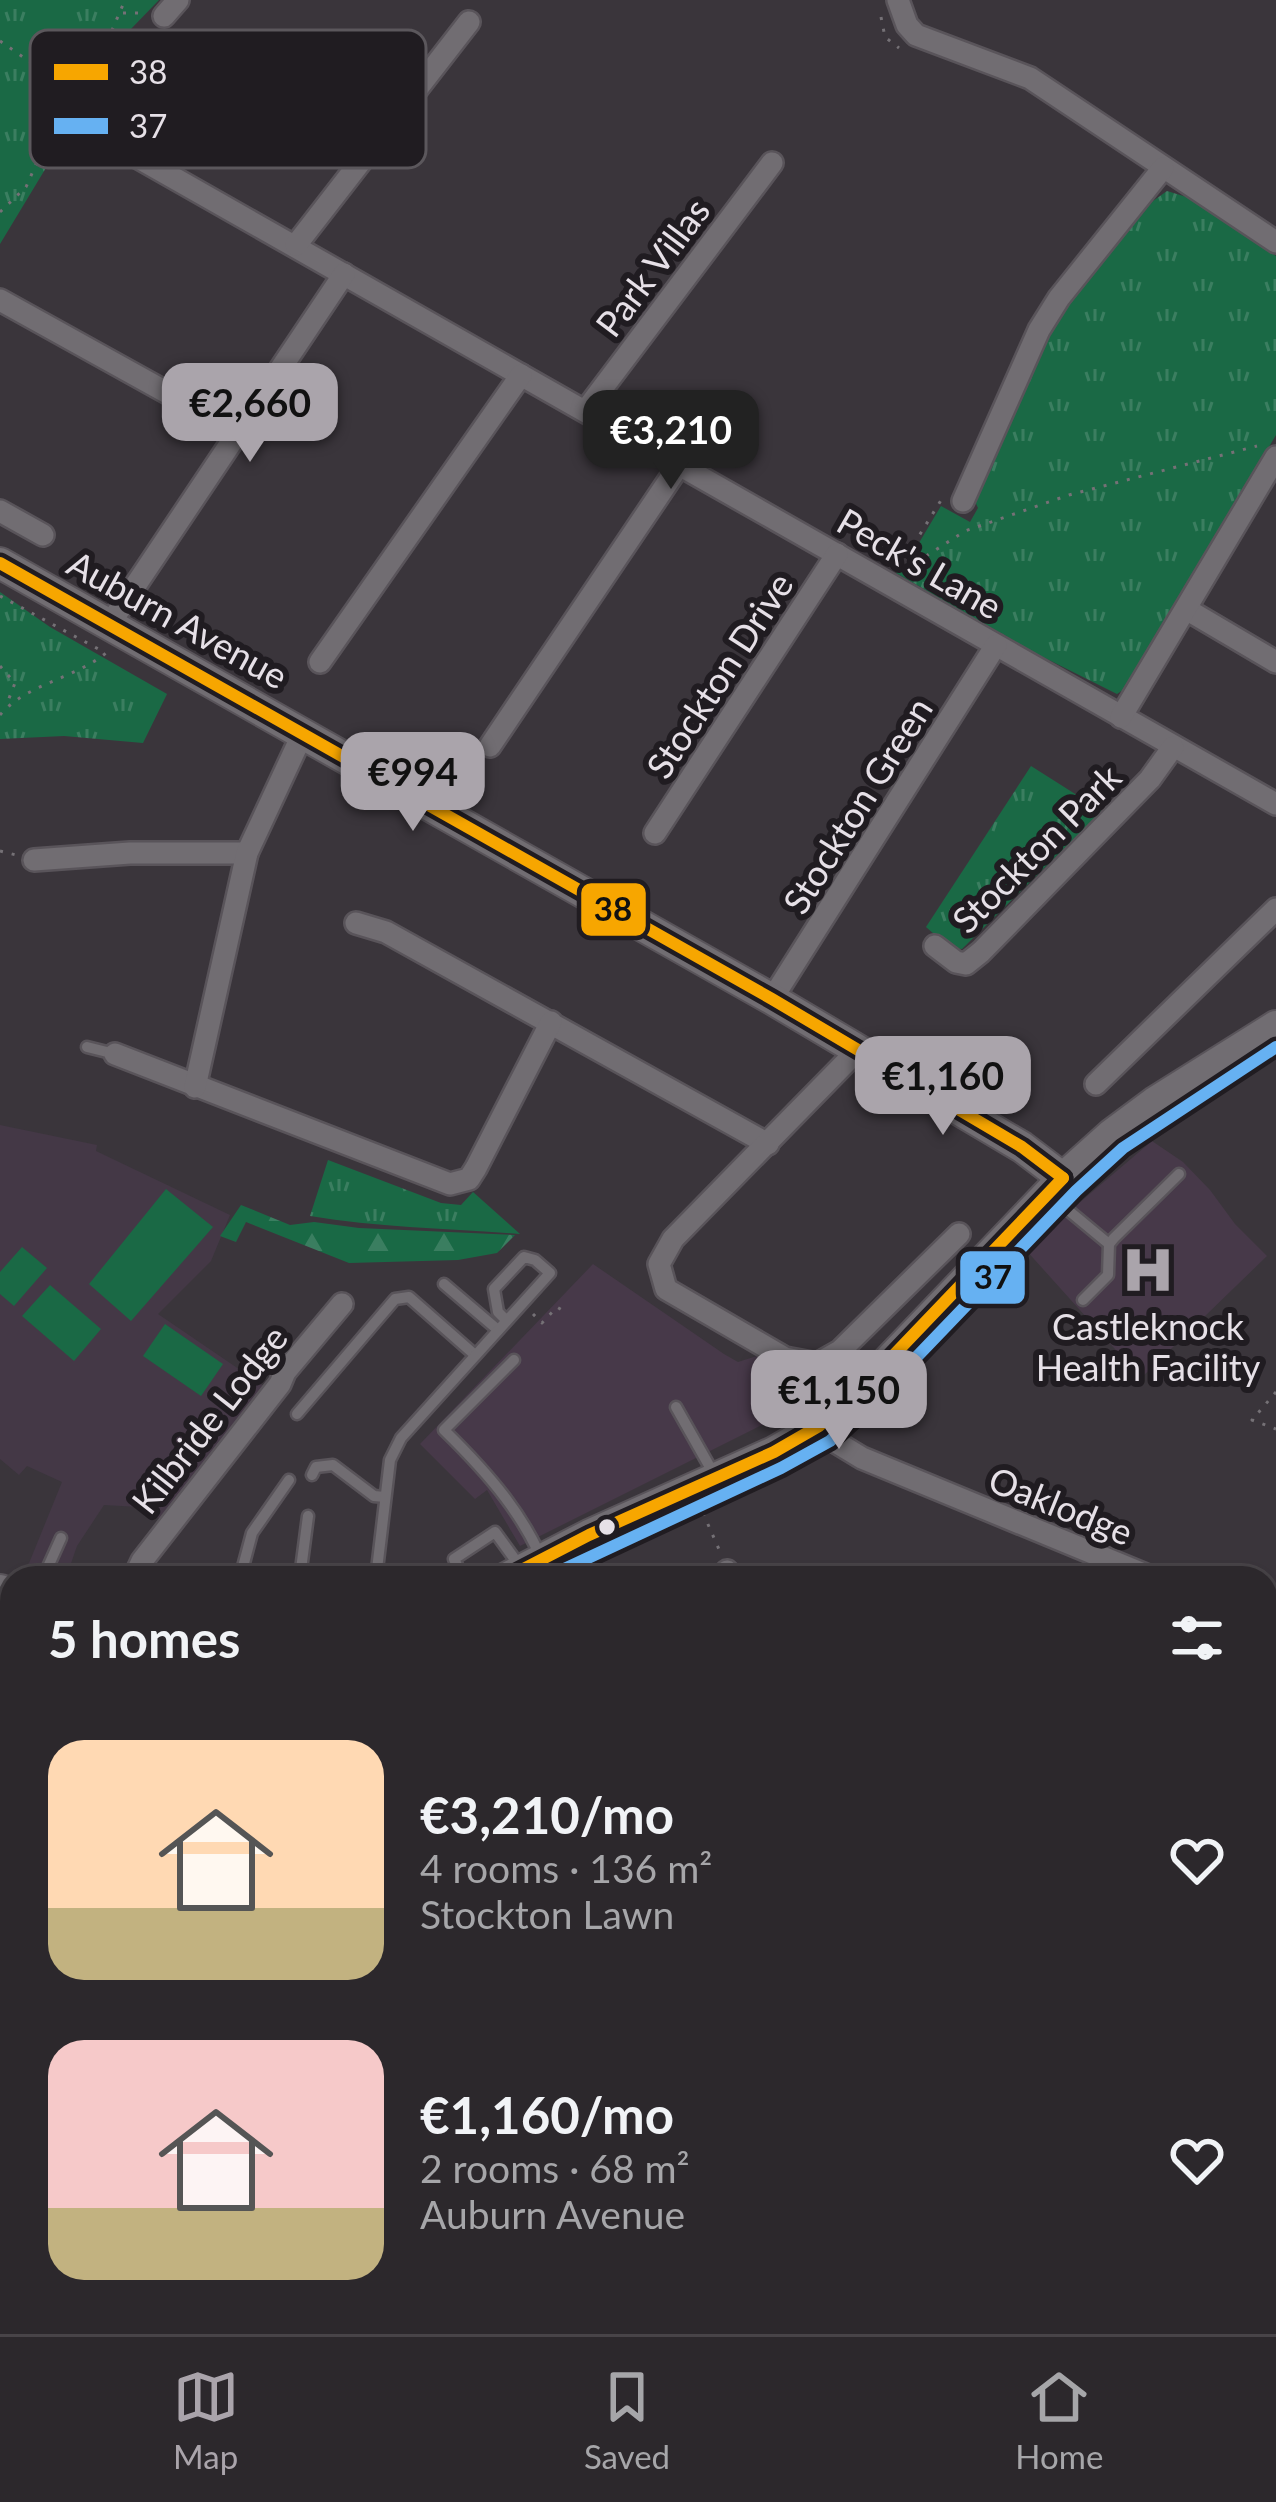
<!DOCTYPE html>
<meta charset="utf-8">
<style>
:root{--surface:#2c282c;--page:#383438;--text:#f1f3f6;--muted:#a6a6a9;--line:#484448;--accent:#aaa4ab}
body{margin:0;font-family:Lato,sans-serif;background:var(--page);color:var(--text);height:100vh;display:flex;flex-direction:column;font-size:45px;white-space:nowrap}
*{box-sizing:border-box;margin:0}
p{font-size:39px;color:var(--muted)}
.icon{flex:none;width:66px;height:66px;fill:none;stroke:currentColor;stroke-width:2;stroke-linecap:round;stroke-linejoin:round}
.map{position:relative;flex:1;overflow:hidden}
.details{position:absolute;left:0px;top:1566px;width:1278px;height:768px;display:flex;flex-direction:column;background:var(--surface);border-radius:36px 36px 0 0;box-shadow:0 3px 9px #0004,0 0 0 3px var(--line)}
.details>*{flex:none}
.price{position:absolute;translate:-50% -102px;padding:0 27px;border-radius:24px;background:var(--accent);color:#111;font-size:39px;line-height:78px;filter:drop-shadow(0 3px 6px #0008)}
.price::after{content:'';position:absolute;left:50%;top:72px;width:36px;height:27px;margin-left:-18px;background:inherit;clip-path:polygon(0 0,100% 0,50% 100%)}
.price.current{background:#222;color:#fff}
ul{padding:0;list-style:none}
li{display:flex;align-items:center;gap:36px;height:300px;padding:0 48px}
li span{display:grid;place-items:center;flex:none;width:336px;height:240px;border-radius:36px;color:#555}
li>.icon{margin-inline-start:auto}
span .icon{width:144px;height:144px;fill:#fffc;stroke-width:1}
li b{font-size:51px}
h2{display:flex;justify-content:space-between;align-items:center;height:144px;padding:0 48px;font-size:51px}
.menu{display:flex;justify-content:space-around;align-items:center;height:168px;border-top:3px solid var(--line);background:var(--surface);font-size:33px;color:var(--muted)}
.menu a{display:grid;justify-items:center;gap:6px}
.menu .current{color:var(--accent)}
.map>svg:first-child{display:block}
</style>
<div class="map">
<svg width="1276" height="2334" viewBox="0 0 1276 2334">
<defs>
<pattern id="grass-tufts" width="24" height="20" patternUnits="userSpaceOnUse" patternTransform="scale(3)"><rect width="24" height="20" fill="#1a6945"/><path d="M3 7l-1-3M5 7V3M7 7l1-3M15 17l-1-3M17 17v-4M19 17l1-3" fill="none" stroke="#3b7e60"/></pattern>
<pattern id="forest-firs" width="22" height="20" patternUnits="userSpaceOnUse" patternTransform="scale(3)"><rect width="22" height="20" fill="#196945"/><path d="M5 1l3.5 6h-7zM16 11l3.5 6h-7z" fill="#3a7e60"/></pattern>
</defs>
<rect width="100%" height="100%" fill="#3a353b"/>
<!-- built -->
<g fill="#473949">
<polygon points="1152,1141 1183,1162 1210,1190 1235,1224 1267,1256 1141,1378 1025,1249"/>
<polygon points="593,1264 724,1354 738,1362 757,1356 815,1395 784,1414 520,1546 487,1490 475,1499 420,1444"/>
</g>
<!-- education -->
<g fill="#443846">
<polygon points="0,1125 97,1145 96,1151 230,1215 211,1261 158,1314 268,1389 167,1523 139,1507 104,1505 77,1546 66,1578 23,1578 62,1482 27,1466 19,1475 0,1459"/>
<polygon points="729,2322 1154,2322 1171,2334 723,2334"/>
</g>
<!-- grass -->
<g fill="url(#grass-tufts)">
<polygon points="0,0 159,0 128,32 0,244"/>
<polygon points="1167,191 1193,199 1276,256 1276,435 1123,690 1117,694 1037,654 896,573 907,563 941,506 970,522 978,508 974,499 1048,335 1073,298 1153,201"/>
<polygon points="0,592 50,627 167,694 143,743 64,736 0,739"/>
<polygon points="1031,766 1102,811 962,949 950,948 926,927"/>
<path d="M328,1160L441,1203L461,1205L473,1192L520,1234C449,1228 380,1228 310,1216Z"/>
<polygon points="401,2322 602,2322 600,2334 418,2334"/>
</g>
<!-- forest -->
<polygon fill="url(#forest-firs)" points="241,1205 290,1225 314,1222 359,1228 515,1235 497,1253 458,1260 349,1263 246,1222 236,1242 220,1236"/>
<!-- pitch -->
<g fill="#1a6945">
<polygon points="166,1189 213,1227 131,1321 89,1284"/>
<polygon points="22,1247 47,1268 14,1306 0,1294 0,1272"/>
<polygon points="50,1285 101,1329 74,1361 22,1316"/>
<polygon points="165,1324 223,1364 201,1396 143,1356"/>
</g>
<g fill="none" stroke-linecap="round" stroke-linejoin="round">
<!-- lane casing -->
<g stroke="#59545a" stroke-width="15">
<g id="lane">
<polyline points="87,1047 115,1054"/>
<polyline points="1051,1196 1109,1244"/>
<polyline points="444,1284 498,1330"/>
<polyline points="1083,1300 1108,1275 1109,1244 1114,1238 1179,1174"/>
<path d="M514,1360L444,1430C488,1473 529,1519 549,1578"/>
<polyline points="676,1407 715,1476"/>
<polyline points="297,1414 395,1299 409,1297 475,1355"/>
<polyline points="312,1475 316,1467 333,1465 374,1496 385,1497"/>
<polyline points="300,1577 308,1516"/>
<polyline points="43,1578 61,1538"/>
<polyline points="197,1578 198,1572"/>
<polyline points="240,1578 252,1533 289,1480"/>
<polyline points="376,1578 390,1460 401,1438 550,1273 535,1260 524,1257 494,1289 498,1312 506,1320"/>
<polyline points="463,1578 454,1559 495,1532 519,1565"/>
<polyline points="748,2334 753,2322"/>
</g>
</g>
<!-- street casing -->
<g stroke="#59545a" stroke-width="26">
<g id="street">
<polyline points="898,0 907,25 916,35 1030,78 1276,242"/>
<polyline points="164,16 178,0"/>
<polyline points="93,132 1276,804"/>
<polyline points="296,245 469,22"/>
<polyline points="0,300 238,432"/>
<polyline points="586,410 772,163"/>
<polyline points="963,501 1039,330 1059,298 1163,168"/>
<polyline points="0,511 43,535"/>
<polyline points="1186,609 1276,662"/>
<polyline points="109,625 344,274"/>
<polyline points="320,662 521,375"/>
<polyline points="1121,717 1276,457"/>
<polyline points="490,746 680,464"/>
<polyline points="655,833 837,554"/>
<polyline points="34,860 130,853 247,853"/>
<polyline points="356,923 386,932 768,1144"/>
<polyline points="935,946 956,962 966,964 981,952 1150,779 1173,747"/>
<polyline points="772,999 996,645"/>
<polyline points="858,1050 673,1239 659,1264 666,1289 785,1358 817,1364 840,1351 959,1234"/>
<polyline points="115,1054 450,1184 469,1179 476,1168 551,1022"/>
<polyline points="1096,1084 1276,909"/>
<polyline points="195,1087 247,853 303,733"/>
<polyline points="819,1426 829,1438 862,1458 1153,1578"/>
<polyline points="727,1571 733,1578"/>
<polyline points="134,1578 142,1561 280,1384 285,1372 342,1304"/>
<polyline points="1266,1816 1276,1801"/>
<polyline points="0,2185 12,2193"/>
<polyline points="0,2239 12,2231"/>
<polyline points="257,2322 276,2334"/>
<polyline points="345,2334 357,2322"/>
<polyline points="613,2334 618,2322"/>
</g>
</g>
<!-- secondary casing -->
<g stroke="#59545a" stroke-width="34">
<g id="secondary">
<polyline points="0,563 772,999 1022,1147 1063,1178"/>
<polyline points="506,1578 589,1535 774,1452 819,1426 869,1381 1063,1178 1112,1134 1155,1102 1276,1026"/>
<polyline points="0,1590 12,1594"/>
<polyline points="1185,2322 1199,2334"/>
</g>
</g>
<!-- path -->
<g stroke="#757176" stroke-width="3" stroke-dasharray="3 9" stroke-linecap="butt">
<polyline points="123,13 143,13"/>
<polyline points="881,17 885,37 899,48"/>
<polyline points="0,41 46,73 89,112"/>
<polyline points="48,73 64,72 96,58"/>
<polyline points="0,212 26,187 59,112 81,76 101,56 125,0"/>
<polyline points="901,565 943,497"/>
<polyline points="906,569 965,531 1069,495 1257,446"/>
<polyline points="0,596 104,652"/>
<polyline points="0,666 15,683 6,706"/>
<path d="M0,715C26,684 74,679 106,653"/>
<polyline points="0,851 16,855"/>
<polyline points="533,1314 542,1323 557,1307 562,1310"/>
<polyline points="1276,1392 1252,1420 1276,1429"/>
<polyline points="703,1513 721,1554"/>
<polyline points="378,2325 392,2334"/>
</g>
<!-- lane -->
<use href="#lane" stroke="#716d72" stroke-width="10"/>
<!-- street -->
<use href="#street" stroke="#716d72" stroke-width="21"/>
<!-- secondary -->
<use href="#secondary" stroke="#716d72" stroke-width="30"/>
<!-- bus-1 casing -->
<g stroke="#201c21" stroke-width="21">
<g id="bus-1">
<polyline points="0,563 772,999 1022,1147 1063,1178"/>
<polyline points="506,1578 589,1535 774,1452 819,1426 869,1381 1063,1178"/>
</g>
</g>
<!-- bus-2 casing -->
<g stroke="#201c21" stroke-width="21">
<polyline id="bus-2" points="545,1578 781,1468 830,1441 882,1393 1076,1191 1123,1148 1276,1047"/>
</g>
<!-- bus-1 -->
<use href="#bus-1" stroke="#f7a600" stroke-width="12"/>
<!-- bus-2 -->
<use href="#bus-2" stroke="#66b1f2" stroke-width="12"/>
</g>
<!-- icons -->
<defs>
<g id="hospital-bare" transform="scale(4.14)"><path d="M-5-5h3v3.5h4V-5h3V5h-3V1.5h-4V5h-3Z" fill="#aaa4ab" stroke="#201c21" stroke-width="2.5" paint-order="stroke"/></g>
</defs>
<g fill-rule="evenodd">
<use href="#hospital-bare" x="1148" y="1270"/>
</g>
<!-- markers -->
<circle fill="#e6e0e7" stroke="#201c21" stroke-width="4.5" cx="607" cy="1527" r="10"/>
<g text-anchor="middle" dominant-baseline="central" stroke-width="12" stroke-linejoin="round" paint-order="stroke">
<!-- street labels -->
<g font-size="36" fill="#e6e0e7" stroke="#201c21">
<text transform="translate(652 267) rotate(-53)">Park Villas</text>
<text transform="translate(920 563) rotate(30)">Peck's Lane</text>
<text transform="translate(178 619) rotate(29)">Auburn Avenue</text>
<text transform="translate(719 675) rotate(-57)">Stockton Drive</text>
<text transform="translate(857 805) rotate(-58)">Stockton Green</text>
<text transform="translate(1036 848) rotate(-45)">Stockton Park</text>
<text transform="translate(209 1419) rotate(-52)">Kilbride Lodge</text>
<text transform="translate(1061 1505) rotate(22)">Oaklodge</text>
</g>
<!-- poi labels -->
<g font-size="36" fill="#e6e0e7" stroke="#201c21">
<text x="1148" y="1326">Castleknock<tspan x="1148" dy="41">Health Facility</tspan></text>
</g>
</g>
<!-- legend -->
<rect x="30" y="30" width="396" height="138" rx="18" fill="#201c21" stroke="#5b575c" stroke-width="3"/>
<rect x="54" y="64" width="54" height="16" fill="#f7a600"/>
<rect x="54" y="118" width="54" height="16" fill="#66b1f2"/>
<g font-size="33" fill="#e6e0e7">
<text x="129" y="84">38</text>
<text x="129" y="138">37</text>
</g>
<g stroke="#201c21" stroke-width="4.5">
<rect x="579" y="881" width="69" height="57" rx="12" fill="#f7a600"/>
<rect x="958" y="1249" width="69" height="57" rx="12" fill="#66b1f2"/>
</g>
<g font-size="33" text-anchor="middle" font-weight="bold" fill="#111">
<text x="613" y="921">38</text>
<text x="993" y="1289">37</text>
</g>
</svg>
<b class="price" style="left:250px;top:465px">€2,660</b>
<b class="price current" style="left:671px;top:492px">€3,210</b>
<b class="price" style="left:413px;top:834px">€994</b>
<b class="price" style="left:943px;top:1138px">€1,160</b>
<b class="price" style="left:839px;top:1452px">€1,150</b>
<section class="details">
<h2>5 homes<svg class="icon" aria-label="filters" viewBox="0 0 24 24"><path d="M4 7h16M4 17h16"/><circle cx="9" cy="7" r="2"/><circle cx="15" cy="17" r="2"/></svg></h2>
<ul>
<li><span style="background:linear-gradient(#ffd9b3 70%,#c2b280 0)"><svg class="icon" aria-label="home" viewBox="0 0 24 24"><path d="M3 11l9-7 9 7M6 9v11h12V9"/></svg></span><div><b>€3,210/mo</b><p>4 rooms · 136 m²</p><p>Stockton Lawn</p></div><svg class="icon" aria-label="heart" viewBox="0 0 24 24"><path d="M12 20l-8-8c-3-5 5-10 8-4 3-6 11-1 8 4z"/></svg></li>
<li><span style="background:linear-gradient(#f6c9c9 70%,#c2b280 0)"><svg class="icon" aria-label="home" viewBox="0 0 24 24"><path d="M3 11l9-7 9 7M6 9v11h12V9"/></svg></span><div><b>€1,160/mo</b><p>2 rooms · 68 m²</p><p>Auburn Avenue</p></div><svg class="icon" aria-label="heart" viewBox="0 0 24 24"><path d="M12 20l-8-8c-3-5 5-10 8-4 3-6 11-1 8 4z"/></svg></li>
</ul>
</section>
</div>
<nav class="menu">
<a class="current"><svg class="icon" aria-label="map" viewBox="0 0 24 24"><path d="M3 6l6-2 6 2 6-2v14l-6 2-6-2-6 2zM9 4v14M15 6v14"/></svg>Map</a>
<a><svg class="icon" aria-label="saved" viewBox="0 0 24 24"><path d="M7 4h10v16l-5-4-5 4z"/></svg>Saved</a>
<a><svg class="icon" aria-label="home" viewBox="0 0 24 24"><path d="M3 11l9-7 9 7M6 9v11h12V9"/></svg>Home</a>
</nav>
